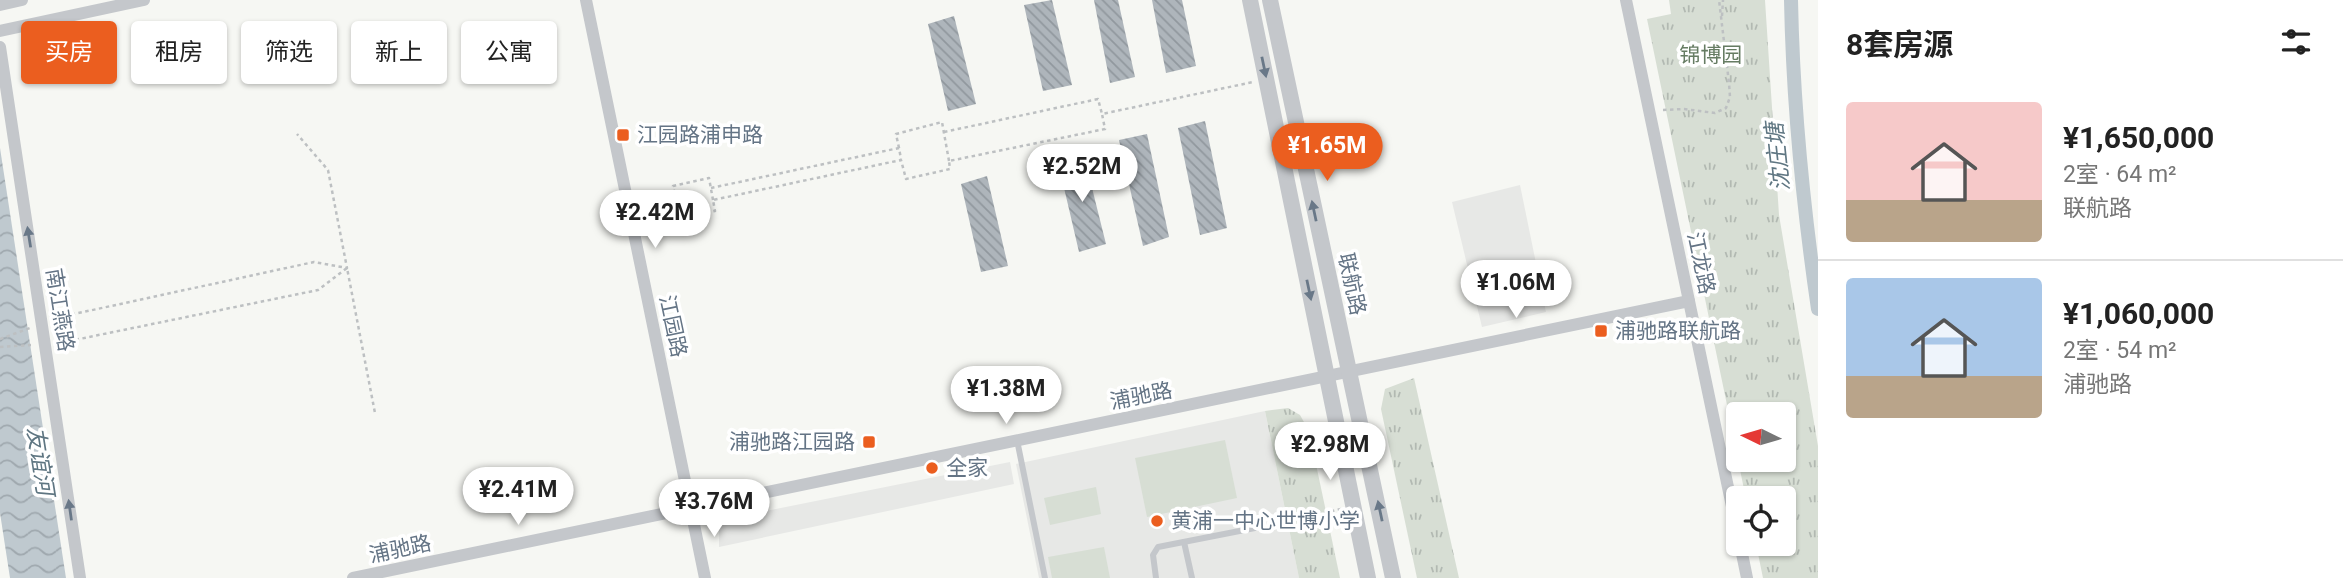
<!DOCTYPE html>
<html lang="zh">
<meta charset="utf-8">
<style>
:root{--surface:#fff;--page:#f2f2f2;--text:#222;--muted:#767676;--line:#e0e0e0;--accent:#eb5e1f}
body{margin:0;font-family:Roboto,"Noto Sans SC",sans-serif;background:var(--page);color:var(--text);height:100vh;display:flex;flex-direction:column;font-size:26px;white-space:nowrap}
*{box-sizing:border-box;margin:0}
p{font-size:23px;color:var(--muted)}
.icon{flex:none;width:38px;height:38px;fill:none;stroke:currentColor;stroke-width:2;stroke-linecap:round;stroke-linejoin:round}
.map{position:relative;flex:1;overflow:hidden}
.side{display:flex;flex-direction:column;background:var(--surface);width:525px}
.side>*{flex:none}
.guide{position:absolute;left:21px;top:21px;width:665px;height:63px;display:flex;gap:14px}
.needle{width:46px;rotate:275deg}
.buttons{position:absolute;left:1726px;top:402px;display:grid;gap:14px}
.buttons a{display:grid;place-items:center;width:70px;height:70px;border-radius:7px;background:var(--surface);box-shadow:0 2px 5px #0004;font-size:35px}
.price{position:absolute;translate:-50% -60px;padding:0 16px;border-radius:24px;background:#fff;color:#222;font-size:23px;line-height:46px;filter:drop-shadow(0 2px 4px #0008)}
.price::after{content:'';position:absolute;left:50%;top:42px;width:21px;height:16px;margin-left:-10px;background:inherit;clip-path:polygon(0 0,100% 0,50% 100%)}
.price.current{background:var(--accent);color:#fff}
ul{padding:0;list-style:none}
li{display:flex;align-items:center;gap:21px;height:175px;padding:0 28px}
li+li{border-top:2px solid var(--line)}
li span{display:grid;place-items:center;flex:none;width:196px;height:140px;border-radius:7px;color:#555}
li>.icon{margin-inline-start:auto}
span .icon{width:84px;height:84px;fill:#fffc;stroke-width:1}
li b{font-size:30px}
h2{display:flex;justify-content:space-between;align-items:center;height:84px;padding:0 28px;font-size:30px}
.chip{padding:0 24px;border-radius:7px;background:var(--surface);box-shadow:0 2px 5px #0004;font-size:24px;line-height:63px}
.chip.current{background:var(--accent);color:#fff}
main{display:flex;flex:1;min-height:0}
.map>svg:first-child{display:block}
</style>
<main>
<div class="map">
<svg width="1818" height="578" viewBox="0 0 1818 578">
<defs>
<pattern id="park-tufts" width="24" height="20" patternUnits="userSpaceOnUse" patternTransform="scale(1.75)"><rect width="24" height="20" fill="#d7ded4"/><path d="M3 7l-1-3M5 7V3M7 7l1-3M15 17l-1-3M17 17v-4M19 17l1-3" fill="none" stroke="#b2b9b2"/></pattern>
<pattern id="water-waves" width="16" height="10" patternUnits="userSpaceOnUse" patternTransform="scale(1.75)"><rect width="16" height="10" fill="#bfc9cf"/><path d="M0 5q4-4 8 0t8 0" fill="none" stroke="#9fa8ae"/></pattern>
<pattern id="building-back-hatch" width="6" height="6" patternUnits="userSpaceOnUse" patternTransform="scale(1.75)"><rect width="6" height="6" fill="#aeb5bb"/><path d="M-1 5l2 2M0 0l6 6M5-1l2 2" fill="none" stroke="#91989e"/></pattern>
</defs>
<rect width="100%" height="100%" fill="#f6f7f3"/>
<!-- built -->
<g fill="#e7e8e6">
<polygon points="1520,185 1546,312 1482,327 1452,202"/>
<polygon points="1265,411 1299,578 1039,578 1016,464"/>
<polygon points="1010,462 1014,484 719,547 719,527 731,518"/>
</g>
<!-- grass -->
<g fill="#d7ded4">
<polygon points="1225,440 1237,498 1147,517 1135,458"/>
<polygon points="1096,487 1101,514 1050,525 1044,498"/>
<polygon points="1104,547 1110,578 1052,578 1048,557"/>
</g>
<!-- park -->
<g fill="url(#park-tufts)">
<polygon points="1669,0 1765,0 1779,215 1818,446 1818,578 1763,578 1756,544 1783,544 1783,499 1746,499 1738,460 1783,460 1783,415 1738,415 1738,458 1647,19 1671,14"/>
<polygon points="1414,378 1459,578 1417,578 1381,409 1385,389"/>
<polygon points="1288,408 1300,415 1309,431 1340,578 1299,578 1265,411"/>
</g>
<!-- water -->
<polygon fill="url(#water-waves)" points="0,148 66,578 10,578 0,513"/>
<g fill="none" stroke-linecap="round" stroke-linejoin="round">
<!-- canal -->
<path stroke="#bfc9cf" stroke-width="14" d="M1791,0C1793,104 1803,206 1818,309"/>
</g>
<!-- building -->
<g fill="url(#building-back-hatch)">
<polygon points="1052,0 1072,85 1043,91 1024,5"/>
<polygon points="1094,0 1118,0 1135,77 1110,83"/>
<polygon points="1152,0 1182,0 1196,66 1166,73"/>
<polygon points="954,16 976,104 948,111 928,24"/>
<polygon points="1205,121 1227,228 1200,235 1178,128"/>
<polygon points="1147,134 1169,237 1143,246 1119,140"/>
<polygon points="1084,156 1106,244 1079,252 1058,162"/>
<polygon points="987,176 1008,266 981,272 961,184"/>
</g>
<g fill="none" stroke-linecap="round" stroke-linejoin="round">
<!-- path -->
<g stroke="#bdc0c2" stroke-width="2.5" stroke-dasharray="3.5 3.5" stroke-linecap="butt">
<polyline points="1722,16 1723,0"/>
<polyline points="1663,110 1684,109 1715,113 1726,108 1730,97 1729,83 1719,0"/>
<polyline points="944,132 1098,99 1102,114"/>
<polyline points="899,148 896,134 942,122 949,161"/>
<polyline points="711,188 899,148 901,159"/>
<polyline points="713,200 709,178 673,186 680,218 715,211 713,200 901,160 906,179 950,169 949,161 1105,129 1102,114 1253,82"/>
<polyline points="644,218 678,210"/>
<polyline points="51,319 314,262 347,268 328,170 297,134"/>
<polyline points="0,339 30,328"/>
<polyline points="55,344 318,290 347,268 375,413"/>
<polyline points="0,347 31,345"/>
<polyline points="1290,521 1341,509"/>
</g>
<!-- service -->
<g stroke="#c4c7cb" stroke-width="6">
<polyline points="1017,440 1045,578"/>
<polyline points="1184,542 1192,578"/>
<polyline points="1156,578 1153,555 1158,547 1280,523"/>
</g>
<!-- minor -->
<g stroke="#c4c7cb" stroke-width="12">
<polyline points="586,0 705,578"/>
<polyline points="1626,0 1738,535"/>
<polyline points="0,5 22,0"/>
<polyline points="0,31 144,0"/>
<polyline points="0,47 80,578"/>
<polyline points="1740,544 1747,578"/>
<polyline points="353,578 1689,301"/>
</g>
<!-- tertiary -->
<g stroke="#c4c7cb" stroke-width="16">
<polyline points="1250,0 1368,578"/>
<polyline points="1270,0 1393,578"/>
</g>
</g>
<!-- one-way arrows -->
<defs><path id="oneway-solid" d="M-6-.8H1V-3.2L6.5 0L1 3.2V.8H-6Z" transform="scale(1.75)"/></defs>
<g fill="#697888">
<use href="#oneway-solid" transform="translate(1264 67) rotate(78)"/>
<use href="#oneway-solid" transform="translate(1314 211) rotate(-102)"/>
<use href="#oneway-solid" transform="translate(29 237) rotate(-99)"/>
<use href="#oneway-solid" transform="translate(1309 290) rotate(78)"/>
<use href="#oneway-solid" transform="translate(70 510) rotate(-98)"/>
<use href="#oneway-solid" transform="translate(1380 511) rotate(-102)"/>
</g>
<!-- markers -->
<g fill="#eb5e1f" stroke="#fff" stroke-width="2.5">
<rect x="616" y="128" width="14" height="14" rx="3.5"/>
<rect x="1594" y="324" width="14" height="14" rx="3.5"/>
<rect x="862" y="435" width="14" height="14" rx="3.5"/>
<circle cx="932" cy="468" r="7"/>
<circle cx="1157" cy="521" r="7"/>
</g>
<g text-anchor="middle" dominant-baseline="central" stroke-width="7" stroke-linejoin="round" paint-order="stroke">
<!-- park labels -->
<g font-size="21" fill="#667c63" stroke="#fff">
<text x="1711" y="55">锦博园</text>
</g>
<!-- poi labels -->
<g font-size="21" fill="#647485" stroke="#fff" text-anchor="start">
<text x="637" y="135">江园路浦申路</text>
<text x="1615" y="331">浦驰路联航路</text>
<text x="855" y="442" text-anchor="end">浦驰路江园路</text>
<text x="946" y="468">全家</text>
<text x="1171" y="521">黄浦一中心世博小学</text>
</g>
<!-- street labels -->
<g font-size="21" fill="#647485" stroke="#fff">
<text transform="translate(1701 263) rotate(78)">江龙路</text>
<text transform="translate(1352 284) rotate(78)">联航路</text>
<text transform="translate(60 310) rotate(81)">南江燕路</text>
<text transform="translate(673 326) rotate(78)">江园路</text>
<text transform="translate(1141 396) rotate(-11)">浦驰路</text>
<text transform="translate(400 549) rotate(-12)">浦驰路</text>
</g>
<!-- water labels -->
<g font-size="23" font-style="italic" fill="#5f7682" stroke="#fff">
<text transform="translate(1778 157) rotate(-96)">沈庄塘</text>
<text transform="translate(40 461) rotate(81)">友谊河</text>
</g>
</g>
</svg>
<div class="buttons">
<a><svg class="needle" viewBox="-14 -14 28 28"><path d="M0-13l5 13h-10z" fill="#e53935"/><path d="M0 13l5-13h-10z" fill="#767676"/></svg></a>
<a><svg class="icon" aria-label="locate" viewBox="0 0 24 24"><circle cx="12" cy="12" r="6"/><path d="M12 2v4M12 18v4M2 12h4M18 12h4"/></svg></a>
</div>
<b class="price current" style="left:1327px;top:183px">¥1.65M</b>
<b class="price" style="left:1082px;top:204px">¥2.52M</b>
<b class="price" style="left:655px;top:250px">¥2.42M</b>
<b class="price" style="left:1516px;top:320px">¥1.06M</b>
<b class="price" style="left:1006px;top:426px">¥1.38M</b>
<b class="price" style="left:1330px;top:482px">¥2.98M</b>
<b class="price" style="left:518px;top:527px">¥2.41M</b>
<b class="price" style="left:714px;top:539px">¥3.76M</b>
<div class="guide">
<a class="chip current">买房</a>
<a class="chip">租房</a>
<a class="chip">筛选</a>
<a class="chip">新上</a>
<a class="chip">公寓</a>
</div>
</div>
<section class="side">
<h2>8套房源<svg class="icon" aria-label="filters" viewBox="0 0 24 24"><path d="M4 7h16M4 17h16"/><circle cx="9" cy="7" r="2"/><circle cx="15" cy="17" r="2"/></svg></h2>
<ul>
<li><span style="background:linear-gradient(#f6c9c9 70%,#b9a48a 0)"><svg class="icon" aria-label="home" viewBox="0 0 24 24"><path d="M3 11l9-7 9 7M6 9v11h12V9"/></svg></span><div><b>¥1,650,000</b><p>2室 · 64 m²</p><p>联航路</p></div></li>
<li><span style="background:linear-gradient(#a9c7e8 70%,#b9a48a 0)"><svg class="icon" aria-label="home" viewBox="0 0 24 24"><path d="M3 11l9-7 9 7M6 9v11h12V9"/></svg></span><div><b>¥1,060,000</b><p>2室 · 54 m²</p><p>浦驰路</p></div></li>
</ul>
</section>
</main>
